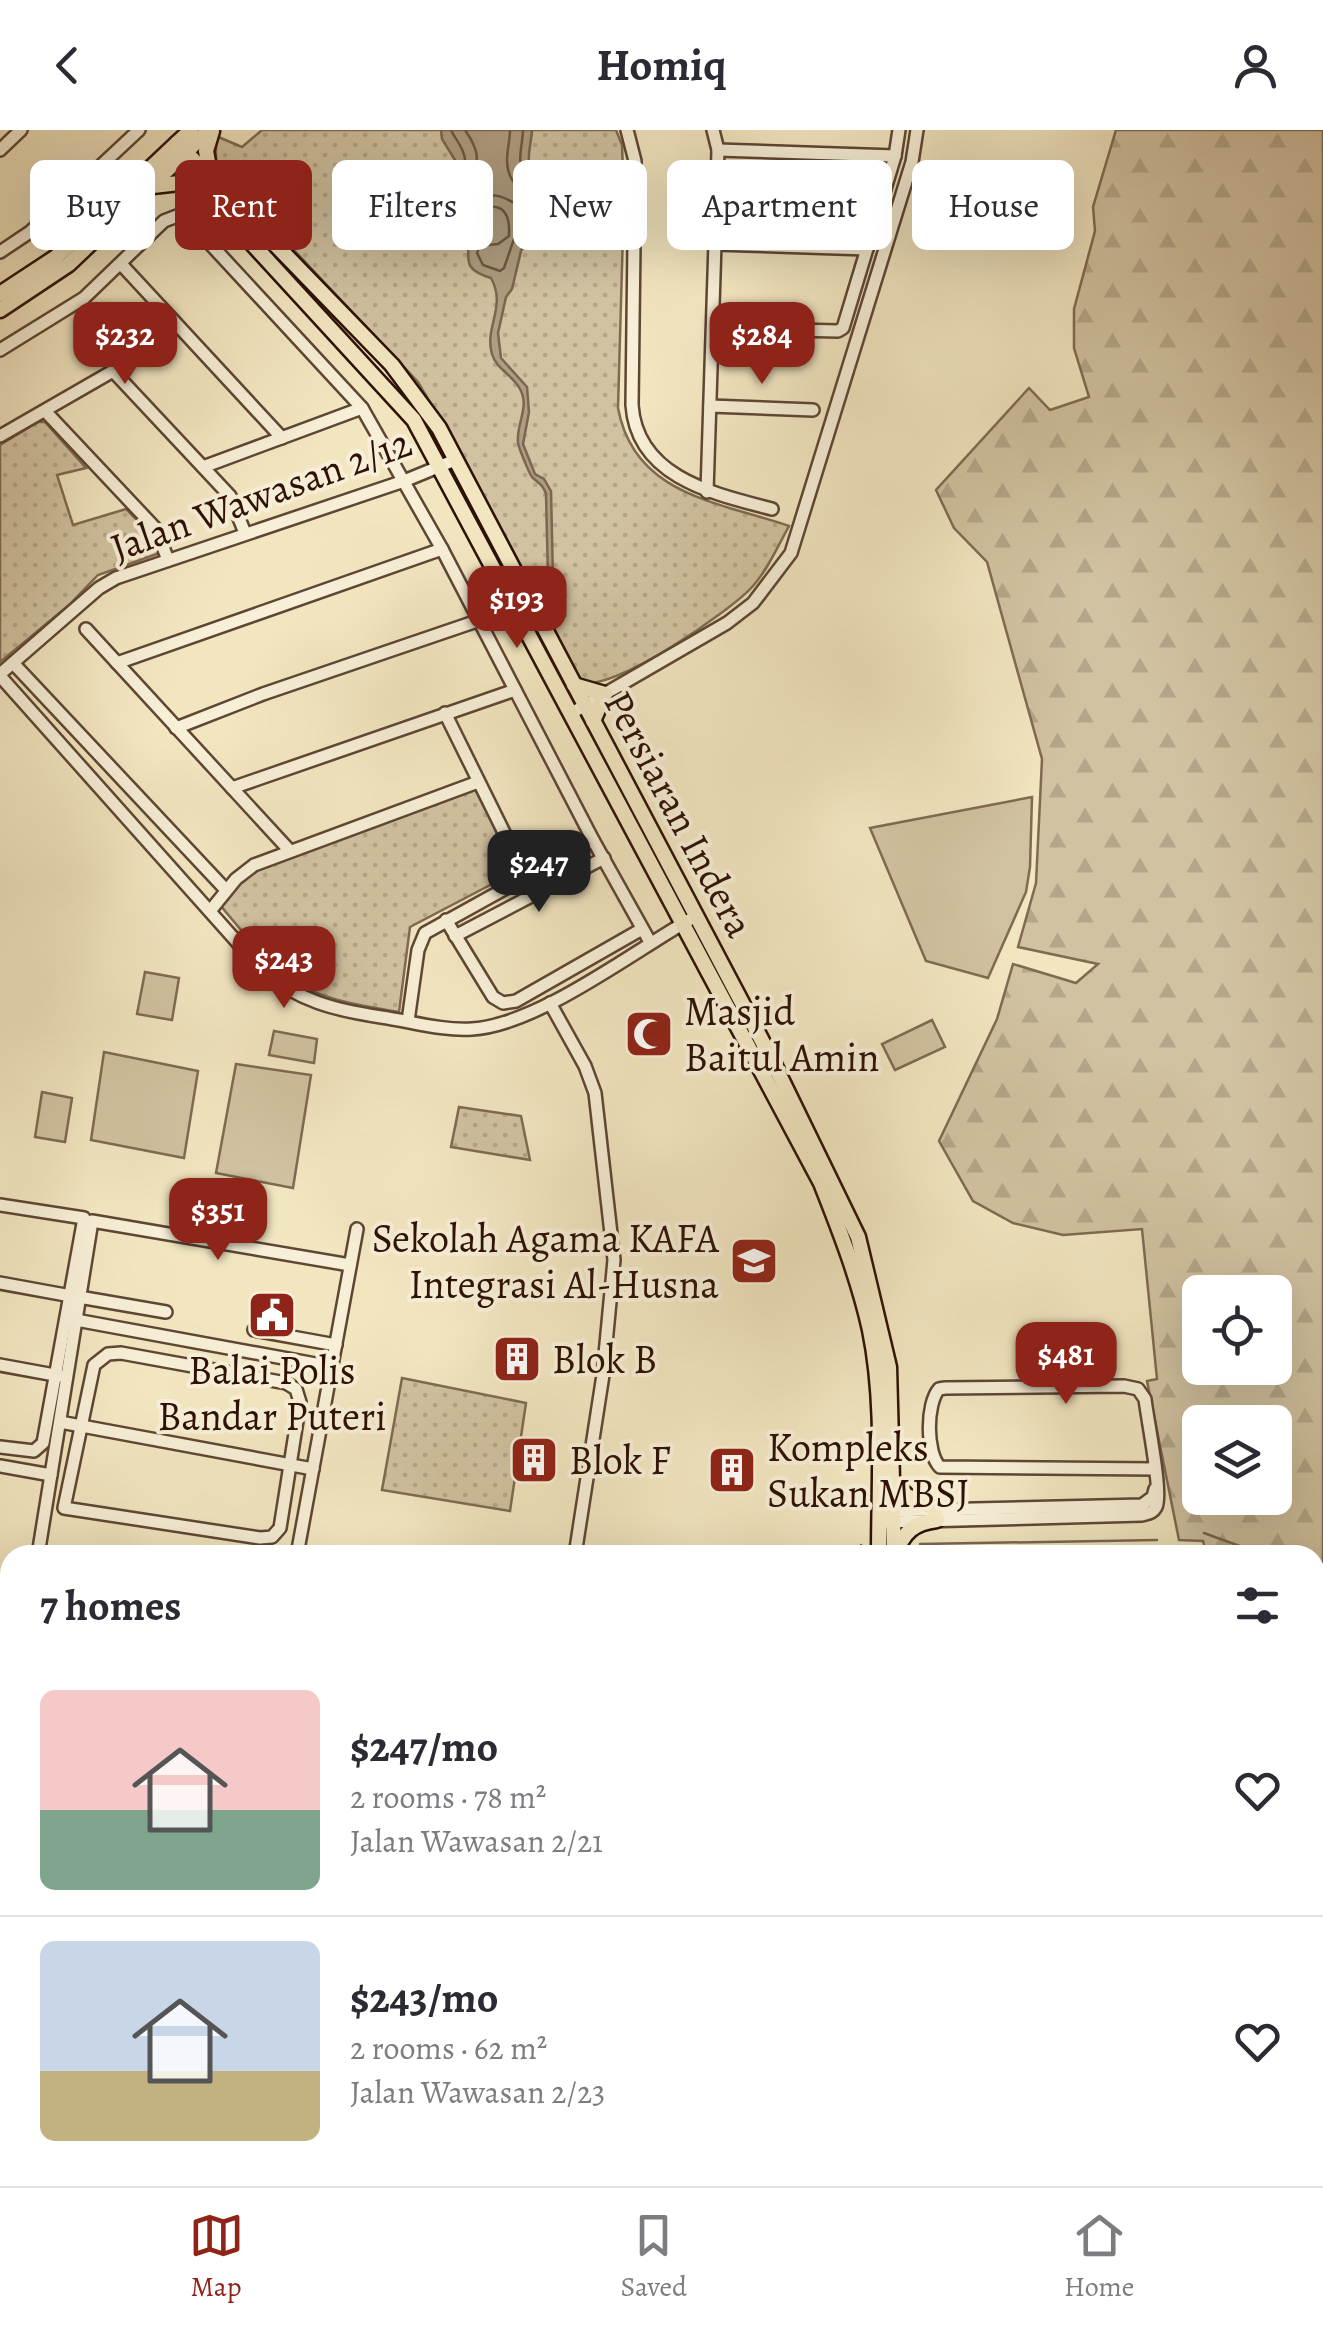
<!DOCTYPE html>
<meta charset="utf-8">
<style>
:root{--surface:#fff;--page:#f7f7f7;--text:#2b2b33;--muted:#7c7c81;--line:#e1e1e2;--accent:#8f2418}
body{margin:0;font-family:Alegreya,serif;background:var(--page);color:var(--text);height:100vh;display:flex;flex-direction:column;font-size:38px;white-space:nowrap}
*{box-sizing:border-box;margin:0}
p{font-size:32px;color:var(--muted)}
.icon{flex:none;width:55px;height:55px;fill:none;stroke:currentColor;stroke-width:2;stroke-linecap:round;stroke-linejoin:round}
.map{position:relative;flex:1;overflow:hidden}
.side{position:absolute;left:0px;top:1415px;width:1325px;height:642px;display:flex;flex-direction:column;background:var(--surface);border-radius:30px 30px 0 0;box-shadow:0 10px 40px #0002}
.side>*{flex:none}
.guide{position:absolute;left:30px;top:30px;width:1265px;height:90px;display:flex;gap:20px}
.tools{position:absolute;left:1182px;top:1145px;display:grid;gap:20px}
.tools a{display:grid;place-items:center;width:110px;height:110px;border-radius:15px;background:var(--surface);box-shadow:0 10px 40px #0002;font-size:50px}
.price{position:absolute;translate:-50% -85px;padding:0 22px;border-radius:20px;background:var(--accent);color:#fff;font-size:32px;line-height:65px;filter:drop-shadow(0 2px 5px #0008)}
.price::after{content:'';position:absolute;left:50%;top:60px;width:30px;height:22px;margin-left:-15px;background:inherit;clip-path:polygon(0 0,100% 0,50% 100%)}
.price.current{background:#222;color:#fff}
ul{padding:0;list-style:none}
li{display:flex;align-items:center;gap:30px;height:250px;padding:0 40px}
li+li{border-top:2px solid var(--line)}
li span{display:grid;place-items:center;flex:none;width:280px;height:200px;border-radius:15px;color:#555}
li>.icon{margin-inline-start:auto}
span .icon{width:120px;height:120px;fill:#fffc;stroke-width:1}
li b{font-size:42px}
h2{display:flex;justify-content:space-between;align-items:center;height:120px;padding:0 40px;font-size:42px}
.pill{padding:0 35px;border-radius:15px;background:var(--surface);box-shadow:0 10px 40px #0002;font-size:35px;line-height:90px}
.pill.current{background:var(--accent);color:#fff}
header{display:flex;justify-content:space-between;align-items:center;height:130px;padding:0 40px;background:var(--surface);font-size:45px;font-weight:700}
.tab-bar{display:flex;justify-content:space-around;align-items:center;height:140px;border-top:2px solid var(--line);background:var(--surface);font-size:28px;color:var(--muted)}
.tab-bar a{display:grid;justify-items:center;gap:5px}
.tab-bar .current{color:var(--accent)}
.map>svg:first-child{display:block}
</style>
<header><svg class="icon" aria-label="back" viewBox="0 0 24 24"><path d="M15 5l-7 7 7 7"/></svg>Homiq<svg class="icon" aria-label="person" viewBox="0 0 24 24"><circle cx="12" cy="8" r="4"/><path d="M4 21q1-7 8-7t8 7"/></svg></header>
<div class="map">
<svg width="1323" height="2056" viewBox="0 0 1323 2056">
<defs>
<pattern id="forest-firs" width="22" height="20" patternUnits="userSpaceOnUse" patternTransform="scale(2.5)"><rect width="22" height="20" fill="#d1c2a1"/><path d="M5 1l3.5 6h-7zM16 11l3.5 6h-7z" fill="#b4a689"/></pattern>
<pattern id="park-dots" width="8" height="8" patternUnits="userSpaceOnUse" patternTransform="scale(2.5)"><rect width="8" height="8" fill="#d1c2a1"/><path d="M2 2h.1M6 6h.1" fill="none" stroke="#b4a689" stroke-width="1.8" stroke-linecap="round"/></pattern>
</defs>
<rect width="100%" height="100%" fill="#f2e6c1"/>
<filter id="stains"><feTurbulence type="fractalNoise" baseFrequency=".002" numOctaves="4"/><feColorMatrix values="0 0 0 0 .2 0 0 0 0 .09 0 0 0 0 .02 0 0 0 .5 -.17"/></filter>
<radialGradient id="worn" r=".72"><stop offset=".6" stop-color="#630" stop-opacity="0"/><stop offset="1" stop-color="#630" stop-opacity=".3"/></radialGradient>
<!-- grass -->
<g fill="#d1c2a1" stroke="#7f6a52" stroke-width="2.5">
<polygon points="1032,667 1030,737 1026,762 988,848 926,831 870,698"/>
<polygon points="145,842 179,848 172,890 137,884"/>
<polygon points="932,890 945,917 895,940 882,914"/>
<polygon points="274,901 317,909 314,933 269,925"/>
<polygon points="104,922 198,941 184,1028 91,1010"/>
<polygon points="236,934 311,945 293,1058 216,1043"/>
<polygon points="42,962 72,968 65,1012 35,1007"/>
</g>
<!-- forest -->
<path fill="url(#forest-firs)" stroke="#7f6a52" stroke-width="2.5" fill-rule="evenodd" d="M1116,0H1323V1871H1315V1425H1207L1203,1411L1179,1410L1147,1251L1157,1249L1142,1099L1063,1105L1013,1093L973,1071L939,1011L997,889L1013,834L1076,853L1098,834L1018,817L1036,753L1042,629L987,432L954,398L936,360L1029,258L1050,280L1089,267L1074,218V179L1095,101L1093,77ZM1200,1162H1275V1238H1200ZM1200,1292H1275V1368H1200Z"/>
<!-- park -->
<g fill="url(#park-dots)" stroke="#7f6a52" stroke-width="2.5">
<path d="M262,0H616L622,15L624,66L618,278C634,366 720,372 789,396C778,416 768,439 753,456C731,481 612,563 582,552L465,332L418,252L216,37V6L242,17Z"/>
<polygon points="38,292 45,292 86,338 57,345 73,395 126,379 151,404 160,423 98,445 69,475 0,532 0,315"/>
<path d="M475,659L517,741L410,797L399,882C295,866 286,854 220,775L255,737Z"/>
<polygon points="459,977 521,986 530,1030 451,1017"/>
<polygon points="402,1248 526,1273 510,1381 382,1360"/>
<polygon points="596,2048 795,2048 795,2056 599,2056"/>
</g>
<!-- water -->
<path fill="#af9e81" stroke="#7b664f" stroke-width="2.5" d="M441,0H532C532,8 526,31 530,37C533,41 539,43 542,46L547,78L521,121L512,159L506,167L498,203L501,228L527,257L529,282L523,314L535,344L544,349L551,361L553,448H548L546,364C542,353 539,354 532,347C530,345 518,317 518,312C516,294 530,277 520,259C513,245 496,239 492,224C484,197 507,177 491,148C456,137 474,127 466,101C446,93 434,77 443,53C446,44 453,40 455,30L442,9Z"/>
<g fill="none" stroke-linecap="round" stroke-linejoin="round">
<!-- shore -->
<g stroke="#6e5842" stroke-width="2.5">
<path d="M451,0C455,9 465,19 465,30C465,51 448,55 454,85L469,91C490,69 511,72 509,106L498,114L480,116L477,123L483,135L500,141L504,138L514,109L537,76L533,52C513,34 522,25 523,0"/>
<path d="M465,0C490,36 468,37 466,68C493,71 487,56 519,76L524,72C522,58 513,56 509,43C504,29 510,14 510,0"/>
</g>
<!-- stream -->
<g stroke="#7b664f" stroke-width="2.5">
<polyline points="1204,1403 1264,1425"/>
<polyline points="920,1414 1157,1410"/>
<polyline points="858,1425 861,1415"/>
<polyline points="1315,1454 1323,1459"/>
</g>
<!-- minor casing -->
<g stroke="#5e4633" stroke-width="16">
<g id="minor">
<path d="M627,0L635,31L632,275C637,348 715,364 772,379"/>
<polyline points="0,20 21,0"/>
<polyline points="718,20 895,26"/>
<polyline points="715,114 867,119"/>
<polyline points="0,122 30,102 139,0"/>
<polyline points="121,134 282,308"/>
<polyline points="713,198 838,201 843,198 895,26 899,0"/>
<polyline points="0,220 84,168 164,91 177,86 189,91 362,278 442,419 593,710 650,812"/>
<polyline points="113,241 230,366 245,403"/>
<polyline points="710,276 813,280"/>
<polyline points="45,281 156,399 168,430"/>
<polyline points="0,306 113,241 171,189"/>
<polyline points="203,337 362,278"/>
<polyline points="707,362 718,20 713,0"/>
<polyline points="86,499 290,721"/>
<polyline points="13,533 226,760"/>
<polyline points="117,533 442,419"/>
<polyline points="0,544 99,458 116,448 404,351 455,330"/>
<path d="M0,546L262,840C298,871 335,880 381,887C410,891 442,901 472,899C537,895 630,824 689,790"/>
<polyline points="445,583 526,747"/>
<polyline points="570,584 727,493 753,473 791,423 912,32 917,0"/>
<polyline points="176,598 263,564 477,491"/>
<polyline points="232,658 515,560"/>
<polyline points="210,781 236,749 254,735 478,652"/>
<polyline points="446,790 493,867 503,873 516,871 642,799"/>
<polyline points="455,806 604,728"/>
<polyline points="550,873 585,936 595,963 614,1130 603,1245 575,1425"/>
<polyline points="408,891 418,820 425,803 593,710"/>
<polyline points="0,1075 84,1088 43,1313 34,1321 0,1317"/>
<polyline points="0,1153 71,1166"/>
<polyline points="79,1167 166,1182"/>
<polyline points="76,1190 332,1237"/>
<polyline points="254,1200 336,1215"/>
<polygon points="121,1223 286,1253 296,1259 300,1272 280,1398 272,1407 260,1408 64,1378 94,1235 108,1224"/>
<polyline points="0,1235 60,1246"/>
<polyline points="60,1292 313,1339"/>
<polyline points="0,1336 51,1345"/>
<polyline points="888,1381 1142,1375 1153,1367 1155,1359"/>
<path d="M887,1392L1142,1385C1148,1383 1152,1384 1156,1377C1163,1365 1147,1288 1145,1269L1138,1259L1124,1256L945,1258L939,1259C926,1274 926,1323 940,1337L1155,1339"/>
<polyline points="38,1425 92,1091 350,1135"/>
<polyline points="297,1425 357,1099"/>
<polyline points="1315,1913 1323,1923"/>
<polyline points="131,2048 134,2056"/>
<polyline points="432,2048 434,2056"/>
<polyline points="1082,2048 1082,2056"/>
<polyline points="1236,2048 1236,2056"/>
<polyline points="958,2056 959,2048"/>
<polyline points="1137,2056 1137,2048"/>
</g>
</g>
<!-- major casing -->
<g stroke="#2d1104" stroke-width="19">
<g id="major">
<polyline points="177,13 392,235 439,298 770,926 858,1107 889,1237 894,1425"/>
<path d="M168,22L414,290L821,1053C840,1101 859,1150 870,1200C885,1273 879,1351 879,1425"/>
<polyline points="211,48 206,21 212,1"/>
<polyline points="153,56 188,52 200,57"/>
<polyline points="0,164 56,127 191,0"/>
<polyline points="0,180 69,134 209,0"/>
<polyline points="574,555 605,564 593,591"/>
<polyline points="892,1350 907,1366 936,1379"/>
<path d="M895,1424C904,1402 913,1393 937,1390"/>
<polyline points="0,1509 10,1512"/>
<polyline points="0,1530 10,1536"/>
<polyline points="0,1546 10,1552"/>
<polyline points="376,2048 378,2056"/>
<polyline points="401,2048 403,2056"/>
<polyline points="412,2048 414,2056"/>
<polyline points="854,2056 856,2048"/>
<polyline points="871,2056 872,2048"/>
</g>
</g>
<!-- minor -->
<use href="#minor" stroke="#f7efd7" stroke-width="11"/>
<!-- major -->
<use href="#major" stroke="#f2e6c1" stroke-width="14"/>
</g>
<!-- icons -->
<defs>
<g id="mosque-square" transform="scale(2.5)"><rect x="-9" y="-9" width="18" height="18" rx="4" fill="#8f2418" stroke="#f7efd7"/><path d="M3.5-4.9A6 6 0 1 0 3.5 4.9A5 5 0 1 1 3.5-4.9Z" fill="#fff"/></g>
<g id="school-square" transform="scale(2.5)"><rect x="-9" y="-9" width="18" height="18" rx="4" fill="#8f2418" stroke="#f7efd7"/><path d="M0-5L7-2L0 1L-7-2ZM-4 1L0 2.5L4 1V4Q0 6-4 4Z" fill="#fff"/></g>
<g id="civic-square" transform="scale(2.5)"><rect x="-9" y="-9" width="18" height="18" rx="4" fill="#8f2418" stroke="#f7efd7"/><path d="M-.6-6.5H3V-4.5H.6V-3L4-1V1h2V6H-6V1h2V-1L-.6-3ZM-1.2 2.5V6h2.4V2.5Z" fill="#fff"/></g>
<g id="building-square" transform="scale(2.5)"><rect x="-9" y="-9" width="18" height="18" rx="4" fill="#8f2418" stroke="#f7efd7"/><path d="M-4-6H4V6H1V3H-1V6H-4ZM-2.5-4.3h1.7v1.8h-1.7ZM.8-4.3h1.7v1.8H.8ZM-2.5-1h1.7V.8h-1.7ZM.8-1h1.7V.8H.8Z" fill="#fff"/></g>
</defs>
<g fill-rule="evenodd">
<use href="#mosque-square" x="649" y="904"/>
<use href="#school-square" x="754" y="1131"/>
<use href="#civic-square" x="272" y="1185"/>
<use href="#building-square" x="517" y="1229"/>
<use href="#building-square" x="534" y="1330"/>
<use href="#building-square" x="732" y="1340"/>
</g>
<g text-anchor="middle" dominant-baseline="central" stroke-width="8" stroke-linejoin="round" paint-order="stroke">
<!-- street labels -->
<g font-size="40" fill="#2d1104" stroke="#f7efd7">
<text transform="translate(261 365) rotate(-20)">Jalan Wawasan 2/12</text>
<text transform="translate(679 684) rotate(62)">Persiaran Indera</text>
</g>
<!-- poi labels -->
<g font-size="40" fill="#2d1104" stroke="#f7efd7" text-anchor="start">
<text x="684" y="881">Masjid<tspan x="684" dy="46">Baitul Amin</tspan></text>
<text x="719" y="1108" text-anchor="end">Sekolah Agama KAFA<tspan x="719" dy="46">Integrasi Al-Husna</tspan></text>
<text x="552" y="1229">Blok B</text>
<text x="272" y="1240" text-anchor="middle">Balai Polis<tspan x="272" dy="46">Bandar Puteri</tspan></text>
<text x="767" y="1317">Kompleks<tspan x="767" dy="46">Sukan MBSJ</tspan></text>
<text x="569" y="1330">Blok F</text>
</g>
</g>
<rect width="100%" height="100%" filter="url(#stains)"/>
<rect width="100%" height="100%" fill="url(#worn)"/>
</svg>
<div class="tools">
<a><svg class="icon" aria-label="locate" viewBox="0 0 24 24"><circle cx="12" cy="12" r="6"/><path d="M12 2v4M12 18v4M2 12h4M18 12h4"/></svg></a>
<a><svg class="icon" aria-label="layers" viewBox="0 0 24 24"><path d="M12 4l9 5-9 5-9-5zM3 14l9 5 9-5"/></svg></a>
</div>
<b class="price" style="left:125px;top:257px">$232</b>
<b class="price" style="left:762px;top:257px">$284</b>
<b class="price" style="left:517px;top:521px">$193</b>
<b class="price current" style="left:539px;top:785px">$247</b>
<b class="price" style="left:284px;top:881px">$243</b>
<b class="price" style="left:218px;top:1133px">$351</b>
<b class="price" style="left:1066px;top:1277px">$481</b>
<div class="guide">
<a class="pill">Buy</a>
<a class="pill current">Rent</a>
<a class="pill">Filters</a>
<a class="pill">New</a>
<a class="pill">Apartment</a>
<a class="pill">House</a>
</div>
<section class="side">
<h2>7 homes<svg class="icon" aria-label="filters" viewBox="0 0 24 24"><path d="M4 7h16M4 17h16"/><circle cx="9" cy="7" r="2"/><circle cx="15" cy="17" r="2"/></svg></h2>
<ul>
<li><span style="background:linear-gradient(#f6c9c9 60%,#7fa58c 0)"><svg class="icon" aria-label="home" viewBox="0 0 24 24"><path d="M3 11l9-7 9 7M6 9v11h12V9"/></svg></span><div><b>$247/mo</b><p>2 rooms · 78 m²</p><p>Jalan Wawasan 2/21</p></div><svg class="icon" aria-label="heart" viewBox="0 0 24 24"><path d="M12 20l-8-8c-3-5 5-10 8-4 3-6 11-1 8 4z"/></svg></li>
<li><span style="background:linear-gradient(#c9d6e8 65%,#c2b280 0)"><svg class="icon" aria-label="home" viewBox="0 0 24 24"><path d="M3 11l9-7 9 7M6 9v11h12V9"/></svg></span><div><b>$243/mo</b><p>2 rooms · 62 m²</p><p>Jalan Wawasan 2/23</p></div><svg class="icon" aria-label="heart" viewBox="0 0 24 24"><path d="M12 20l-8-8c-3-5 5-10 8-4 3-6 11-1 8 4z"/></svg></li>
</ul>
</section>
</div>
<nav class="tab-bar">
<a class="current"><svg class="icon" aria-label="map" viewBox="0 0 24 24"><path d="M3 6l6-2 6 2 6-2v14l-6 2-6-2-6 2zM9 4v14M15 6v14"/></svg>Map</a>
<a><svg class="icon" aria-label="saved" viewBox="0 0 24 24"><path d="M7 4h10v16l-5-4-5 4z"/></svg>Saved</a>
<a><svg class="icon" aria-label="home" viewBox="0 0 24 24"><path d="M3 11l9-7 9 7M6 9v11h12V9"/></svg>Home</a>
</nav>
